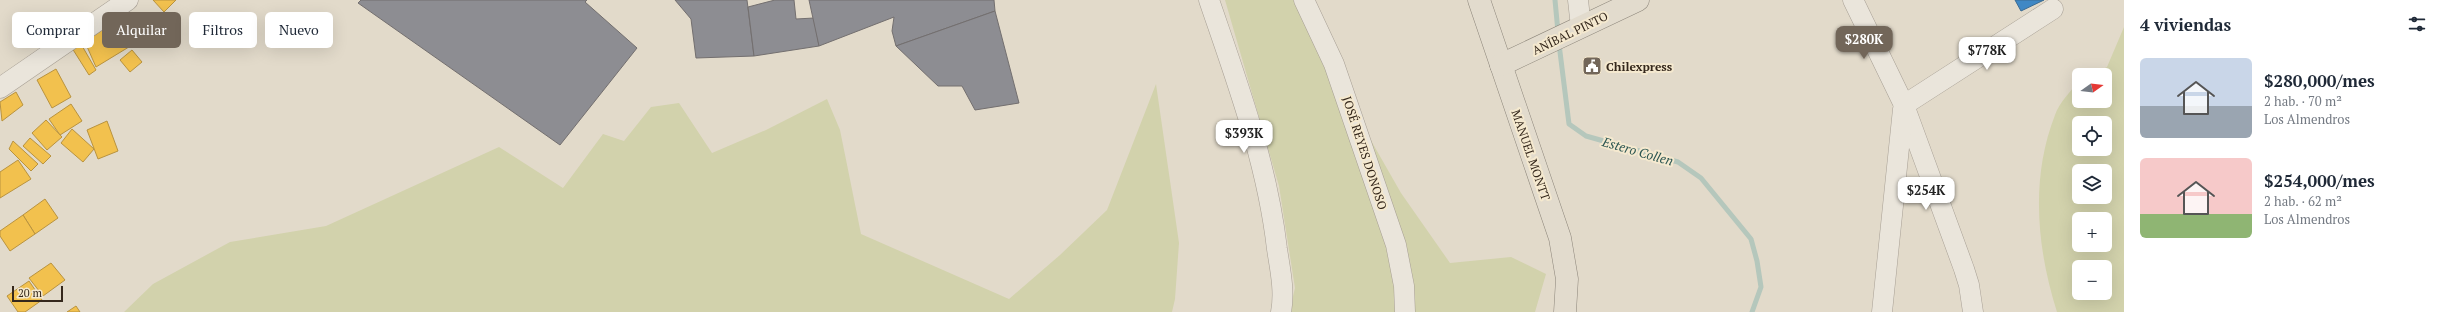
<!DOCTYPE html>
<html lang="es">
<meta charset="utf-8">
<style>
:root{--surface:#fff;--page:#f6f6f7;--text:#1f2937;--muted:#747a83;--accent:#726659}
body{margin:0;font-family:"PT Serif",serif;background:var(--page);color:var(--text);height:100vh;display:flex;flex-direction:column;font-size:15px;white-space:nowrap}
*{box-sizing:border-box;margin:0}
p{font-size:13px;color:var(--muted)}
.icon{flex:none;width:22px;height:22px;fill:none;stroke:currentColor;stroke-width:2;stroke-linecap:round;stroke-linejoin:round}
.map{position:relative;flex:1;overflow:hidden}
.sheet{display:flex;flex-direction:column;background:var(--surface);width:320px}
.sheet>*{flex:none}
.banner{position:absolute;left:12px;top:12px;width:380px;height:36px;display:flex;gap:8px}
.needle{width:26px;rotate:76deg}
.fabs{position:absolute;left:2072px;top:68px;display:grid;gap:8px}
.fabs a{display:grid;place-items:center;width:40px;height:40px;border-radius:6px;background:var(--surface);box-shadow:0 4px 16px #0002;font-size:20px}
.scale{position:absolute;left:12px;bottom:10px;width:51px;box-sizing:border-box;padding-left:4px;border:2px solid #35281c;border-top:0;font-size:11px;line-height:14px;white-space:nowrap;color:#35281c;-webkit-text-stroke:3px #f5e9cf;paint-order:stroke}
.price{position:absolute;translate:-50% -34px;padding:0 9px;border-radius:8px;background:#fff;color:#222;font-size:13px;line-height:26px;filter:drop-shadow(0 1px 2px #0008)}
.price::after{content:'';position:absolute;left:50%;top:24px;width:12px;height:9px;margin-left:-6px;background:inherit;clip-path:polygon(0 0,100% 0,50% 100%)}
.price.current{background:var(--accent);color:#fff}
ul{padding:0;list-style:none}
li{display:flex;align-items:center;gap:12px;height:100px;padding:0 16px}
li span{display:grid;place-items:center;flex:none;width:112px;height:80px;border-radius:6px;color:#555}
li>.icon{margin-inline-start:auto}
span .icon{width:48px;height:48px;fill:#fffc;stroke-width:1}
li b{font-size:17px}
h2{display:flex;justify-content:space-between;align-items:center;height:48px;padding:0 16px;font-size:17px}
.chip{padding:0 14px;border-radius:6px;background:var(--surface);box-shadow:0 4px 16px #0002;font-size:14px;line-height:36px}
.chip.current{background:var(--accent);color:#fff}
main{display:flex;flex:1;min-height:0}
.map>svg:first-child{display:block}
</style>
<main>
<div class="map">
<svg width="2124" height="312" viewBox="0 0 2124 312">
<rect width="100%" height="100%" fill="#e2daca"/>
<!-- green -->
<g fill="#d2d2ac" fill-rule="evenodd">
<polygon points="1225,0 1293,0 1321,30 1361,123 1401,193 1450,263 1511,257 1546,274 1535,312 1289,312 1295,288 1279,186"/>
<path d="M2124,27V312H2057C2037,249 2030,179 2055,115C2059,103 2071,91 2079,81V101H2105V75H2090L2107,67ZM2079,123H2105V149H2079ZM2079,171H2105V197H2079ZM2079,219H2105V245H2079ZM2079,267H2105V293H2079Z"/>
<polygon points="1156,84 1179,243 1175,299 1172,312 124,312 153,284 230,242 326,226 499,147 563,188 603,134 624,141 651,107 679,103 712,153 766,130 827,99 840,130 861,234 1009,299 1060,255 1107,210"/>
</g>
<!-- homes -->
<g fill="#f2c14e" stroke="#b9933f">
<polygon points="153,0 176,0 164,12"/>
<polygon points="128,12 142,39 96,67 85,42"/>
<polygon points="81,44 96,70 89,75 72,48"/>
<polygon points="132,50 142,62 130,72 120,60"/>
<polygon points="56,69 71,97 52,108 37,80"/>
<polygon points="16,92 23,105 2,121 0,102"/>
<polygon points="71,104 82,121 60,135 49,119"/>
<polygon points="46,120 62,137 47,150 32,133"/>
<polygon points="107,121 118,151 98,159 87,130"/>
<polygon points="72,129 94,149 83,162 61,143"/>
<polygon points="30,138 51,156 43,164 23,146"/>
<polygon points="13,141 38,164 31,171 9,149"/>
<polygon points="18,160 31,179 0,198 0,172"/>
<polygon points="45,199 58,218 35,234 23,215"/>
<polygon points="23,215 35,234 10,251 0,236 0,231"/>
<polygon points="51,263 65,280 43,296 29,278"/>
<polygon points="29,281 42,300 25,312 18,312 7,296"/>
<polygon points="76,306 80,312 67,312"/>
</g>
<!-- schools -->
<polygon fill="#3f88c5" stroke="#3c6b92" points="2015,0 2044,0 2021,11"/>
<!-- industry -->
<g fill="#8d8d92" stroke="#736f6f">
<polygon points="361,0 587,0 585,2 637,48 560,145 358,3"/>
<polygon points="675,0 747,0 754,56 696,58 691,19"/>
<polygon points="775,0 794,0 796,19 814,18 819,46 754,56 748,7"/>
<polygon points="809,0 994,0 995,11 896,46 892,31 894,17 819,46"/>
<polygon points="995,11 1019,103 975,110 962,86 938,86 896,46"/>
</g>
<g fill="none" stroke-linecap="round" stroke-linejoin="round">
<!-- stream -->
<g stroke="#b5c7bc" stroke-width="5">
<polyline points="1555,0 1558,32"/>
<polyline points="1559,44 1569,124 1586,136 1678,162 1701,178 1751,239 1757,261 1761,287 1752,312"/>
</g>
<!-- minor casing -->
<g stroke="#a79f94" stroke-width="21">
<g id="minor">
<path d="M1209,0C1237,82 1267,162 1277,249C1280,269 1285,291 1281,312"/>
<polyline points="1304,0 1334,64 1396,245 1404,286 1405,312"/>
<polyline points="1578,0 1581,27"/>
<polyline points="1853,0 1904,105 1964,269 1969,285 1973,312"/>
<polyline points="0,88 128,0"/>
<polyline points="1904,105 2053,9"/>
<polyline points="1882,312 1903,109"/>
</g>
</g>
<!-- major casing -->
<g stroke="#8c857a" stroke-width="23">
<g id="major">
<polyline points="1479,0 1560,238 1567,279 1565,312"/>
<polyline points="1501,65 1638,0"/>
</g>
</g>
<!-- minor -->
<use href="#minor" stroke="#eae5db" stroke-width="20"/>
<!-- major -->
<use href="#major" stroke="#e2dbcd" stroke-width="22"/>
</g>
<!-- icons -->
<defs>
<g id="civic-square" transform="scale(1)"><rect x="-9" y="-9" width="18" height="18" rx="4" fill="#726659" stroke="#f5e9cf"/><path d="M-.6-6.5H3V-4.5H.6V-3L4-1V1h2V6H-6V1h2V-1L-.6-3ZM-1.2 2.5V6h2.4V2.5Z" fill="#fff"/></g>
</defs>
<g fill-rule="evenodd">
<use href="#civic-square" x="1592" y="66"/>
</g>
<g text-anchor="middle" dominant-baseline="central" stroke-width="4" stroke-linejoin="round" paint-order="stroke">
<!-- street labels -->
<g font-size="12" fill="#35281c" stroke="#f5e9cf">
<text transform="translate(1570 33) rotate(-26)">ANÍBAL PINTO</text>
<text transform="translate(1365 153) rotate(72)">JOSÉ REYES DONOSO</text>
<text transform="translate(1531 155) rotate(71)">MANUEL MONTT</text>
</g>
<!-- poi labels -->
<g font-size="12" font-weight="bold" fill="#35281c" stroke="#f5e9cf" text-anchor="start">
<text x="1606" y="66">Chilexpress</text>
</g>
<!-- water labels -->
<g font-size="13" font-style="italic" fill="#2b5551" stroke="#f5e9cf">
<text transform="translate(1638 151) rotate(16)">Estero Collen</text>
</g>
</g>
</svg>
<div class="fabs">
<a><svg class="needle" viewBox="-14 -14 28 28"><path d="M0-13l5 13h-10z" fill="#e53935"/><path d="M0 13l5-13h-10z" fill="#747a83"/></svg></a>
<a><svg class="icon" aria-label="locate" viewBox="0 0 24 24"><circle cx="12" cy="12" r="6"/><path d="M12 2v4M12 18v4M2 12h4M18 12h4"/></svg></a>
<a><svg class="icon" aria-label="layers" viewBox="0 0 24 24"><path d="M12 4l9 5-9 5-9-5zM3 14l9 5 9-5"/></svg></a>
<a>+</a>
<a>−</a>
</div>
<div class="scale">20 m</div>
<b class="price current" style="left:1864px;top:60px">$280K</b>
<b class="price" style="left:1987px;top:71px">$778K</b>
<b class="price" style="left:1244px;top:154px">$393K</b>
<b class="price" style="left:1926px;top:211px">$254K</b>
<div class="banner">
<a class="chip">Comprar</a>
<a class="chip current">Alquilar</a>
<a class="chip">Filtros</a>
<a class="chip">Nuevo</a>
</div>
</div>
<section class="sheet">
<h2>4 viviendas<svg class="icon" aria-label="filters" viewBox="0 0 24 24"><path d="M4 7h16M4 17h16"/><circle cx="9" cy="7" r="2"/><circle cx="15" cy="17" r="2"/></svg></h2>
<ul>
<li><span style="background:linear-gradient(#c9d6e8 60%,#9aa5b1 0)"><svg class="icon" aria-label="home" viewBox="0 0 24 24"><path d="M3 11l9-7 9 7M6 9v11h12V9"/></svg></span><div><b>$280,000/mes</b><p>2 hab. · 70 m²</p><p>Los Almendros</p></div></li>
<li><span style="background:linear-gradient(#f6c9c9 70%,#8fb573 0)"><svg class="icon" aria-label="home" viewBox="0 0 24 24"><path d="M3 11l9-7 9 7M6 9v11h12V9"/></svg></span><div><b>$254,000/mes</b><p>2 hab. · 62 m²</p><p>Los Almendros</p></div></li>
</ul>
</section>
</main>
